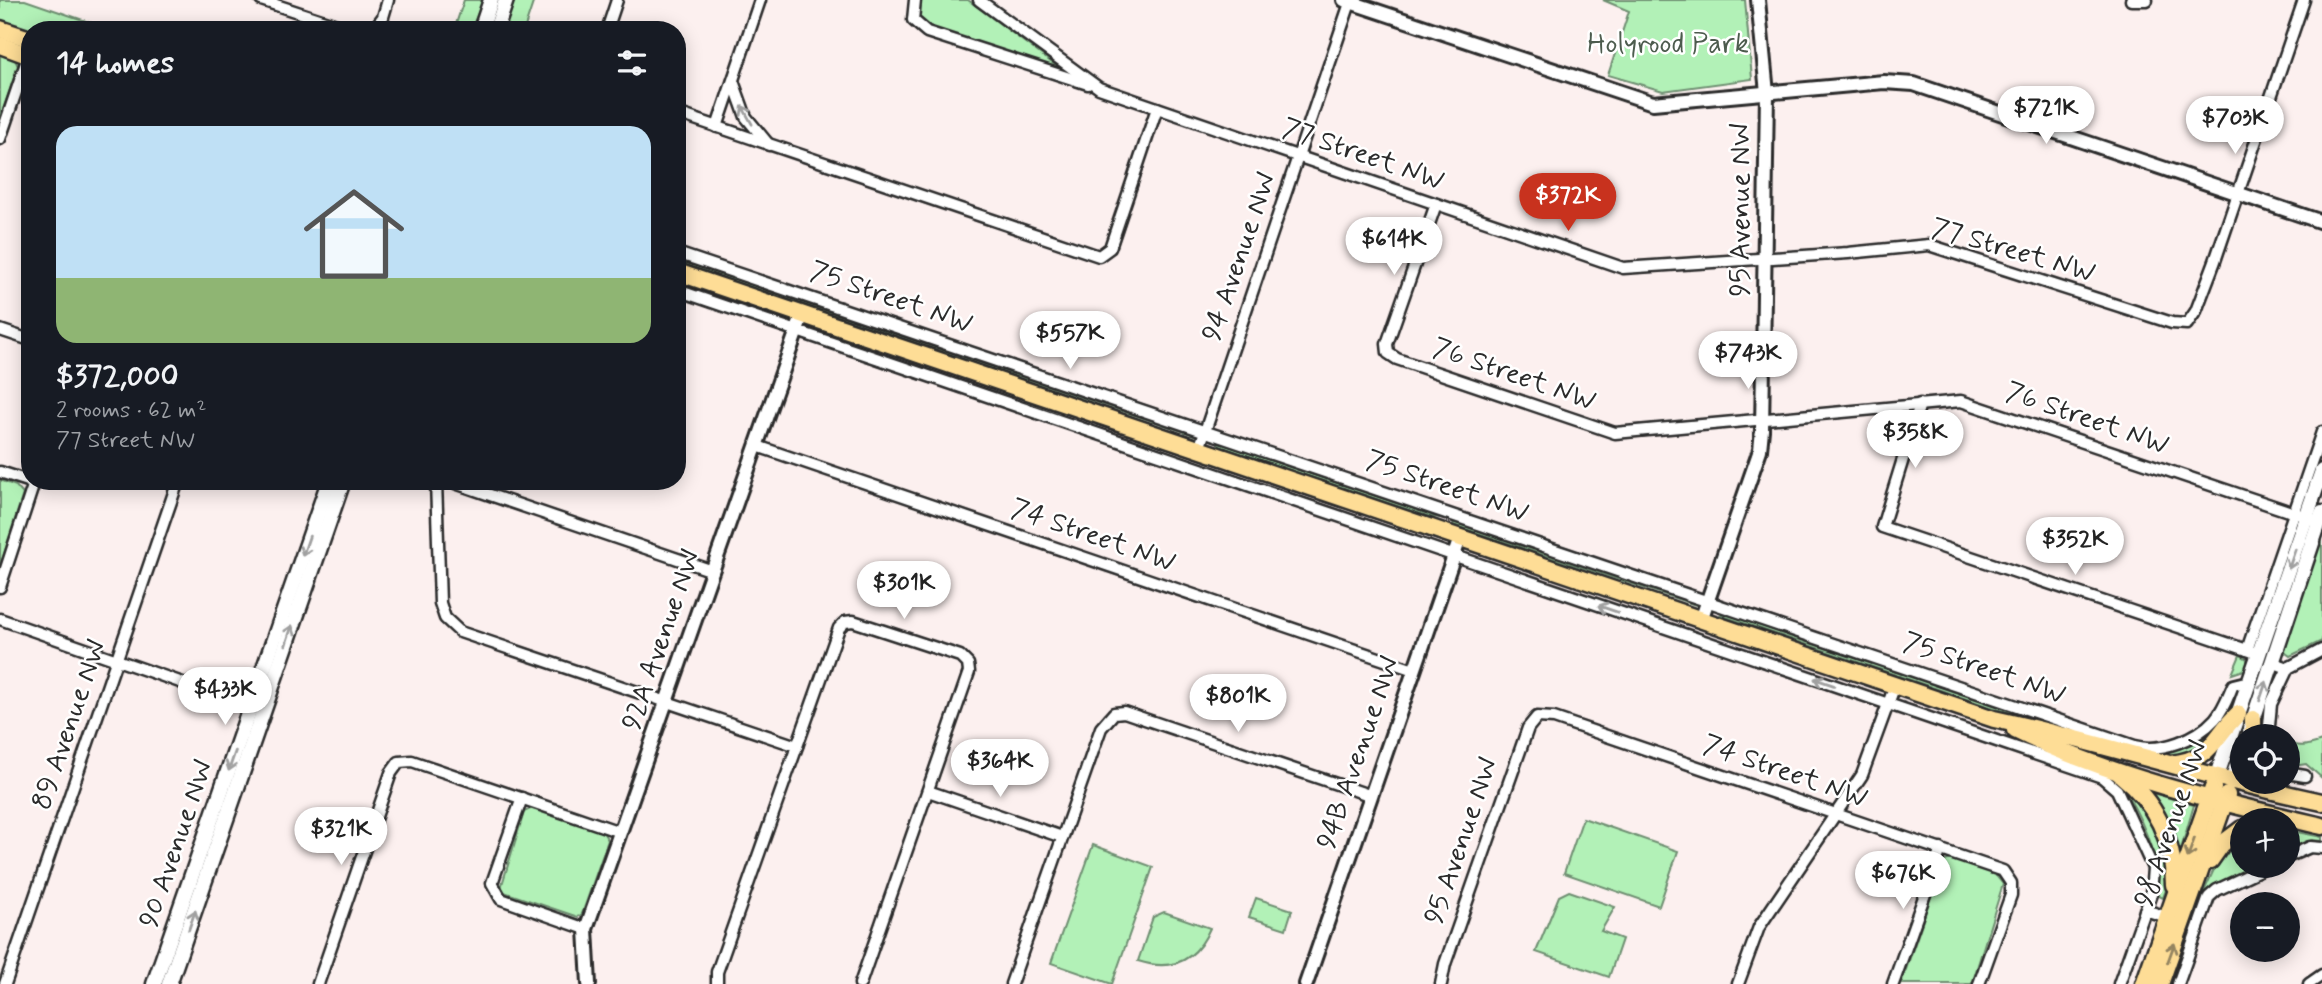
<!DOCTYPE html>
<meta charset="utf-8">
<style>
:root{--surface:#171b24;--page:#242831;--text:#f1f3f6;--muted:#9ea1a6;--line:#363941;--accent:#c8321e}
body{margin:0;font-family:Mynerve,sans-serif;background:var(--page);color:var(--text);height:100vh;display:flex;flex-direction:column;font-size:26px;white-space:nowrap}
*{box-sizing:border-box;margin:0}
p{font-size:23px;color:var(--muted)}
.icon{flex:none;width:38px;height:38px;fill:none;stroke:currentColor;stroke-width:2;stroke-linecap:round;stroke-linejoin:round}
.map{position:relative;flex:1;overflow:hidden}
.drawer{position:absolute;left:21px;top:21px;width:665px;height:469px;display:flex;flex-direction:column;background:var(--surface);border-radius:28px;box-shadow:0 4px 18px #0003}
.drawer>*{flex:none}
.controls{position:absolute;left:2230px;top:724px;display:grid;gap:14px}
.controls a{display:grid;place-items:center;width:70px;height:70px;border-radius:50%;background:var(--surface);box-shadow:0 4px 18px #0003;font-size:35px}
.price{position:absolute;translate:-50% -60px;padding:0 16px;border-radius:24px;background:#fff;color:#222;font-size:23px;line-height:46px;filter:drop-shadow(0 2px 4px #0008)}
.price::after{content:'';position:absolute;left:50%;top:42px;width:21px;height:16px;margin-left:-10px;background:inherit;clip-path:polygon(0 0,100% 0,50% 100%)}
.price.selected{background:var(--accent);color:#fff}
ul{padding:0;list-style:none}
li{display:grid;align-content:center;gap:14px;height:371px;padding:0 35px}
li+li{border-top:2px solid var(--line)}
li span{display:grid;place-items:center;height:217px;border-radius:21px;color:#555}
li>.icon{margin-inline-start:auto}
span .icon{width:126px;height:126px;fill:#fffc;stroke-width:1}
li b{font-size:30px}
h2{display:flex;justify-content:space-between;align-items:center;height:84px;padding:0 35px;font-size:30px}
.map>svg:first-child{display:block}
</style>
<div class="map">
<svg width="2322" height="984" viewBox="0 0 2322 984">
<rect width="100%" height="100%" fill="#fcf0ef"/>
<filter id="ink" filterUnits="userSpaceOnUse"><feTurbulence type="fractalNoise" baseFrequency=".0143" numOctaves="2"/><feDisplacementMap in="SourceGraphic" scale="14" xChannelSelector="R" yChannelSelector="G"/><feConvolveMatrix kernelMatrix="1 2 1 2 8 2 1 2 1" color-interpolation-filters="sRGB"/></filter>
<g filter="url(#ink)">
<!-- green -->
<g fill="#b2f1b7" stroke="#6e8e71" stroke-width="2">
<polygon points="0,0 25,0 112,30 30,30 30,33 0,23"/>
<polygon points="464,0 483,0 471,30 454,30"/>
<polygon points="513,0 534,0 524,30 503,30"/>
<polygon points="920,0 968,0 1059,68 1058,71 927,26 916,17"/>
<polygon points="1603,0 1745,0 1752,79 1663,91 1608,75 1629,11"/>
<polygon points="0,51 13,55 18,66 0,118"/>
<polygon points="677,257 1193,433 1194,435 677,262"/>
<polygon points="1218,442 1227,444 1448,519 1427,516 1219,446"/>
<polygon points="0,480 16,486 23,494 0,566"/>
<polygon points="1454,521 1695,603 1696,605 1453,525"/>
<polygon points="2322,531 2322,641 2290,656 2282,650"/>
<polygon points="1724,613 2073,731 1984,705 1720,615"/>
<polygon points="2240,655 2247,659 2247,669 2232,674"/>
<polygon points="2219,727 2220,730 2184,759 2153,754 2167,752"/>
<path d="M2287,740C2297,750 2310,745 2322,741V778L2306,764L2287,767Z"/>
<path d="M2122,779C2145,812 2182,855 2163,898L2154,894C2164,861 2137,808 2118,781Z"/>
<polygon points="2149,792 2194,805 2179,856 2176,856"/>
<polygon points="532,808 603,832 608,840 582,914 578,917 504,892 501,888 524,812"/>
<polygon points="1583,818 1678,851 1659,906 1564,873"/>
<polygon points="2287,830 2322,837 2322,841 2312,840 2287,851"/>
<polygon points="2242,835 2242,866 2256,866 2214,887 2201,898 2221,854"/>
<polygon points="1093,845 1153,867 1112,984 1051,963"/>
<polygon points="1950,859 1994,873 2003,884 1972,984 1901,984 1943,862"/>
<polygon points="1569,891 1615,907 1601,931 1622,939 1609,977 1536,952 1559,896"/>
<polygon points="1256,898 1292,910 1286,929 1249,917"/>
<path d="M1164,912L1210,928C1196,961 1172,972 1138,961L1153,917Z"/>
</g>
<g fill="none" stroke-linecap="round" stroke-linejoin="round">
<!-- minor casing -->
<g stroke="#2b2b2b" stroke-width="15">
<g id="minor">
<polyline points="261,0 352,30"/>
<polyline points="915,0 913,20 927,32 1088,84"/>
<polyline points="979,0 1099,88 1623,268 1848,253 1929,245 2172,323 2187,324 2196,311 2215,261 2304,0"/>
<polyline points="2131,0 2147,0"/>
<polyline points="373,30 383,17 388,0"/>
<polyline points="607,30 617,0"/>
<polyline points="733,81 746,117 769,145"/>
<polyline points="677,113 1099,256 1110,248 1157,108"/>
<polyline points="717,127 760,0"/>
<polyline points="0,139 30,51"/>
<polyline points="1436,204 1387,344 1388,353 1397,359 1615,433 1961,401 2312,519"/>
<path d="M677,253L2135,746C2161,753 2197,739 2215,719C2224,709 2228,696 2233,685L2249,681"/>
<polyline points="677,290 2102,777 2117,790 2153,868 2151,894 2119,984"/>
<polyline points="0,330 30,340"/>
<polyline points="1920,404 1882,527 2259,654"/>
<polyline points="757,446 1414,670"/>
<polyline points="1199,449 1351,0"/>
<polyline points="0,472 28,481 33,486 0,587"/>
<polyline points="436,481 440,603 445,618 460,632 797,746"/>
<polyline points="449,481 713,571"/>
<polyline points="0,619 254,708"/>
<polyline points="2247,650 2322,432"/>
<polyline points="2272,662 2288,668 2322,650"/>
<polyline points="2268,737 2271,704 2288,668"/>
<polyline points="2287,773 2305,776"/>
<polyline points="928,791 1062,837"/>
<polyline points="522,798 492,883 501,899 586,929"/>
<polyline points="2287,857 2310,847 2322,848"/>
<polyline points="2145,910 2167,917"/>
<polyline points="5,984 178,481"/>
<polyline points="318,984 391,773 399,762 412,761 620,832"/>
<polyline points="717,984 717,972 839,628 845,622 853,621 960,656 968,664 969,672 860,984"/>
<polyline points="1011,984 1101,728 1114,713 1124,712 1369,795"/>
<polyline points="1441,984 1445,964 1528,728 1537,717 1554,718 2003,871 2011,883 2011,895 1979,984"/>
<polyline points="1738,984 1759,927 1862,775 1895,685"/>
<polyline points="1893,984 1941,849"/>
<polyline points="2178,984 2209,897 2217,890 2268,866"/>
<polyline points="2309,984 2322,975"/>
</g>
</g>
<!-- tertiary casing -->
<g stroke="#2b2b2b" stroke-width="18">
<g id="tertiary">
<polyline points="1344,0 1653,103 1884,82 1914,84 2322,222"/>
<polyline points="1701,620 1760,450 1762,430 1767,93 1758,0"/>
<polyline points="589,984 586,929 802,316"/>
<polyline points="1306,984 1460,538"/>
</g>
</g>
<!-- secondary casing -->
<g stroke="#2b2b2b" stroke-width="19">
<g id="secondary">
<polyline points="481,30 491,0"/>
<polyline points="496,30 506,0"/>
<polyline points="2250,729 2322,513"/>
<polyline points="2216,778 2322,471"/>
<polyline points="2231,782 2242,752"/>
<polyline points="154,984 329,481"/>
<polyline points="169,984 343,481"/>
</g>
</g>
<!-- primary casing -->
<g stroke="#2b2b2b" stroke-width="21">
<g id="primary">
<polyline points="0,29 30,39"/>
<polyline points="0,45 30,56"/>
<path d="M677,272L1994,719C2104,743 2211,779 2322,802"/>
<polyline points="2253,719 2253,737"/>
<path d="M2015,730C2110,777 2219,802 2322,826"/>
<path d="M2171,764C2214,759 2212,738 2238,714"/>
<path d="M2120,774C2155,802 2174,840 2174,885"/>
<polyline points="2210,861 2222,844 2242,829"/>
<polyline points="2144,984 2213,788"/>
<polyline points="2160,984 2227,795"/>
</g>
</g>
<!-- minor -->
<use href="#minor" stroke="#fff" stroke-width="10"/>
<!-- tertiary -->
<use href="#tertiary" stroke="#fff" stroke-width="12"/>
<!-- secondary -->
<use href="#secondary" stroke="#fff" stroke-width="14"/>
<!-- primary -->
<use href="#primary" stroke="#fedd96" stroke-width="16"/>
</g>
<!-- one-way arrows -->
<defs><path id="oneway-shaft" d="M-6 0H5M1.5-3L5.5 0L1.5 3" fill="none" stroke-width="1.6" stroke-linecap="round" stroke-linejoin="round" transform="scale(1.75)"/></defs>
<g stroke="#a0a0a0">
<use href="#oneway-shaft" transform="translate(747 115) rotate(-119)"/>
<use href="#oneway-shaft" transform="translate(306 546) rotate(109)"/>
<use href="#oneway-shaft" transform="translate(2292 559) rotate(109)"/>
<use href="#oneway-shaft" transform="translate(1608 609) rotate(-161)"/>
<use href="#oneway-shaft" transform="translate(289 635) rotate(-72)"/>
<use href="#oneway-shaft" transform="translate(1824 682) rotate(-161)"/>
<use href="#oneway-shaft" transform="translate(2263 691) rotate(-71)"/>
<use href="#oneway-shaft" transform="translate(232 761) rotate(109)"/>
<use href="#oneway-shaft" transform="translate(192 920) rotate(-71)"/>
</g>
<g stroke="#948460">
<use href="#oneway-shaft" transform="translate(2191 848) rotate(110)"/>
<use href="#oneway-shaft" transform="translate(2171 953) rotate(-70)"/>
</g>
</g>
<g text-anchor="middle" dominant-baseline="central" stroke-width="5" stroke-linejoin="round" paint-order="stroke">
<!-- park labels -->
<g font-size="28" fill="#4d5c4e" stroke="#fff">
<text x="1668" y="44">Holyrood Park</text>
</g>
<!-- street labels -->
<g font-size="28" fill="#2b2b2b" stroke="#fff">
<text transform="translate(1363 155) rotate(19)">77 Street NW</text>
<text transform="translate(1741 210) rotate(-90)">95 Avenue NW</text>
<text transform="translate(2013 251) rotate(16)">77 Street NW</text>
<text transform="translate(1240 257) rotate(-71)">94 Avenue NW</text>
<text transform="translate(891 298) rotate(19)">75 Street NW</text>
<text transform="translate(1514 375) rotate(19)">76 Street NW</text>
<text transform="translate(2087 419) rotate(19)">76 Street NW</text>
<text transform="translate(1447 487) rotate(19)">75 Street NW</text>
<text transform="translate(1093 536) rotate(19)">74 Street NW</text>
<text transform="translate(662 640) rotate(-71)">92A Avenue NW</text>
<text transform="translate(1984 669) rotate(19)">75 Street NW</text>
<text transform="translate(70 725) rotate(-71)">89 Avenue NW</text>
<text transform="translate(1359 753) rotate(-71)">94B Avenue NW</text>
<text transform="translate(1785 772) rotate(19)">74 Street NW</text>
<text transform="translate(2172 824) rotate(-71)">98 Avenue NW</text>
<text transform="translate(1462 841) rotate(-71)">95 Avenue NW</text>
<text transform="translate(177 844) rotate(-71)">90 Avenue NW</text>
</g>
</g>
</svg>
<div class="controls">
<a><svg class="icon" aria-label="locate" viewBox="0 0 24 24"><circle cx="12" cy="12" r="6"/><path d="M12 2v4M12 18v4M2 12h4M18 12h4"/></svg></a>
<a>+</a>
<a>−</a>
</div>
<b class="price" style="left:2046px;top:146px">$721K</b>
<b class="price" style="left:2235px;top:156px">$703K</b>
<b class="price selected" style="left:1568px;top:233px">$372K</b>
<b class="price" style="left:1394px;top:277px">$614K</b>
<b class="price" style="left:1070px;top:371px">$557K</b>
<b class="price" style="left:1748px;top:391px">$743K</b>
<b class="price" style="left:1915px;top:470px">$358K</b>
<b class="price" style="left:2075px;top:577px">$352K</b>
<b class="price" style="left:904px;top:621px">$301K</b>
<b class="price" style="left:225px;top:727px">$433K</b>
<b class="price" style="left:1238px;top:734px">$801K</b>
<b class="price" style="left:1000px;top:799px">$364K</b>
<b class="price" style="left:341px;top:867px">$321K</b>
<b class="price" style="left:1903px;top:911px">$676K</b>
<section class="drawer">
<h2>14 homes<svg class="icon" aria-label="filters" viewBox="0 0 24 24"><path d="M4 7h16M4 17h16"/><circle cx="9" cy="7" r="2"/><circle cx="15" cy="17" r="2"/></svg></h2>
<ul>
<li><span style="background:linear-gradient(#bfe0f5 70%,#8fb573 0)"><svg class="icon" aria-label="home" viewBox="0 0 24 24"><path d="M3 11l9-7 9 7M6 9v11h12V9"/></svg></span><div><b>$372,000</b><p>2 rooms · 62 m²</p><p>77 Street NW</p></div></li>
</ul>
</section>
</div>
